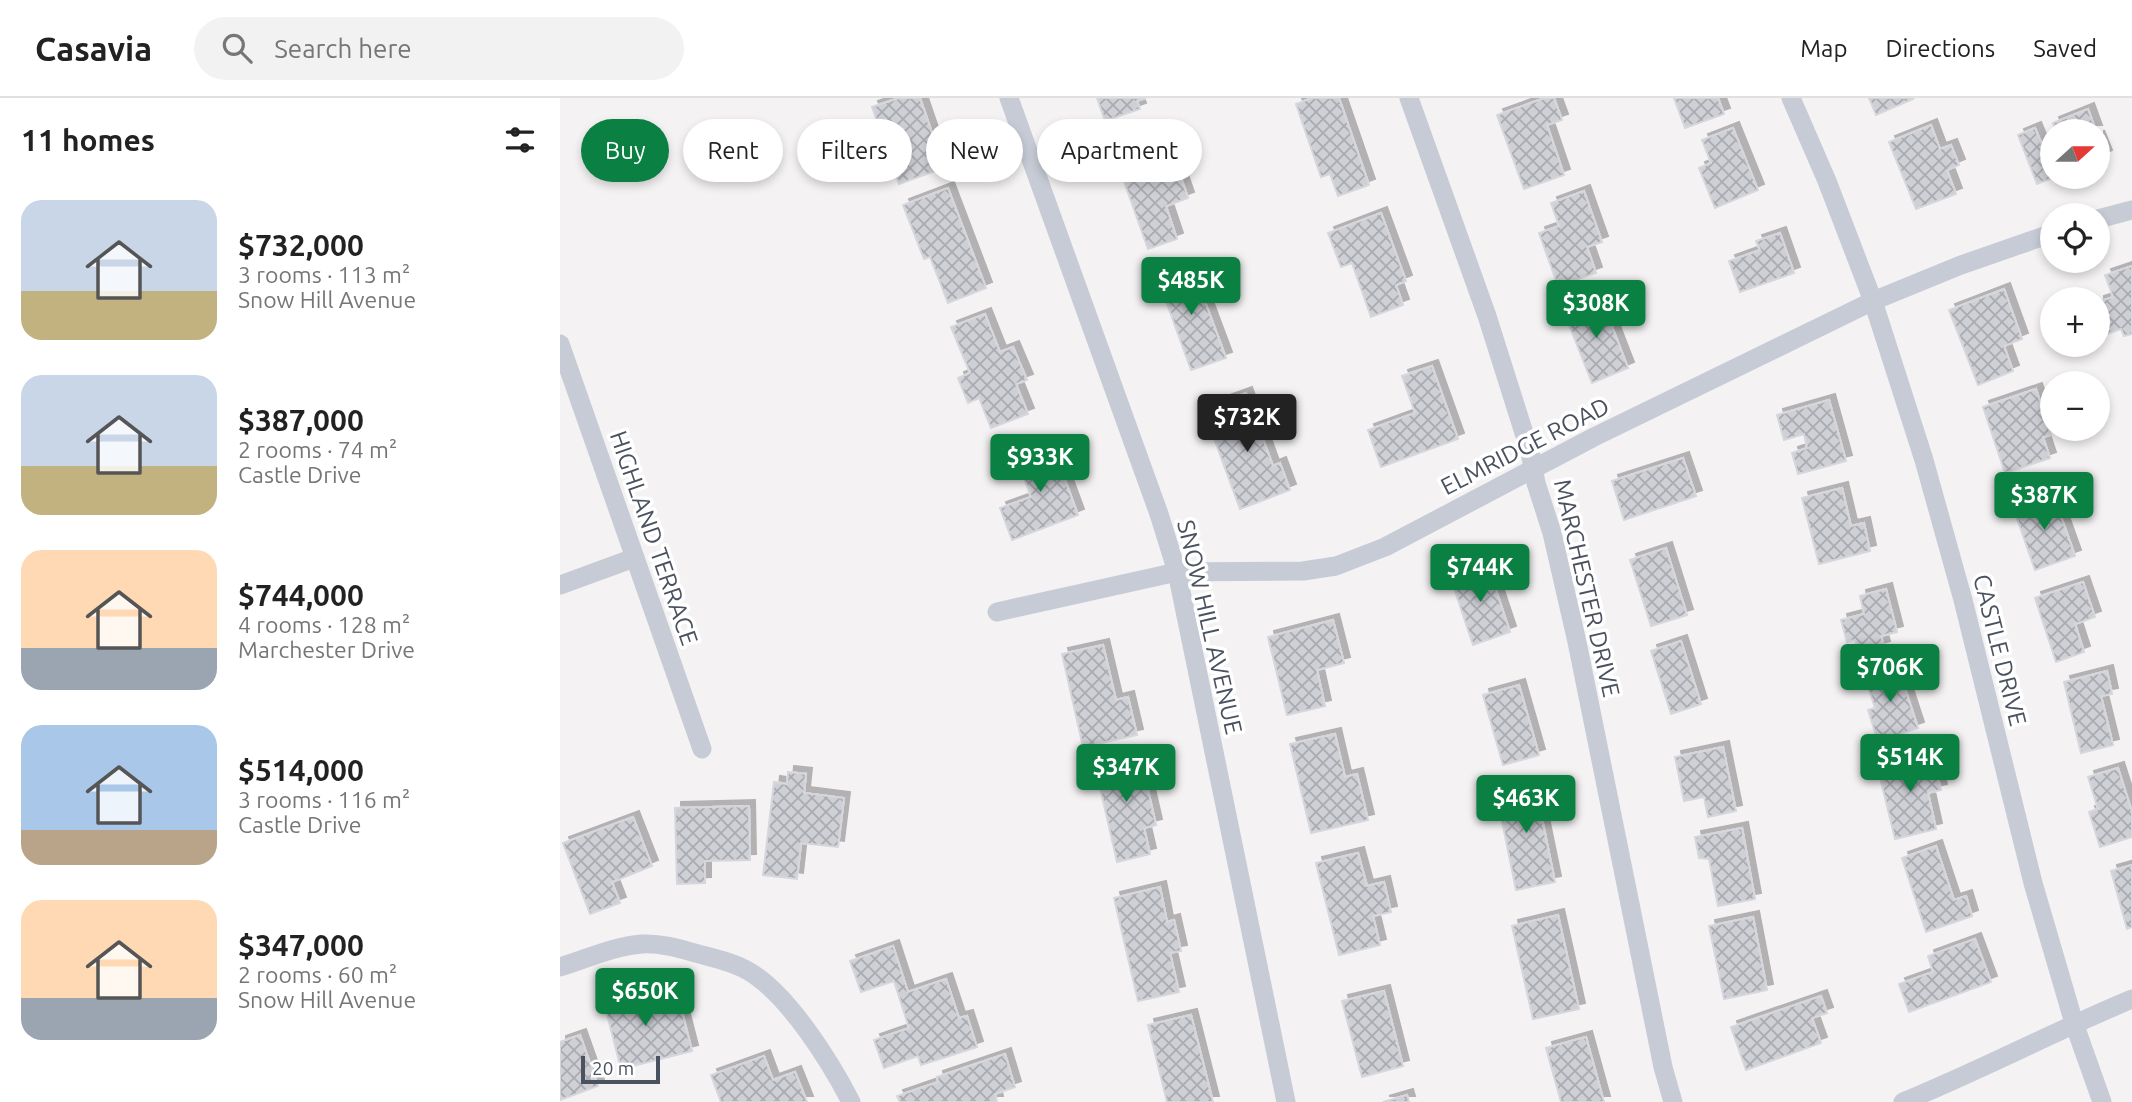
<!DOCTYPE html>
<meta charset="utf-8">
<style>
:root{--surface:#fff;--page:#f2f2f2;--text:#222;--muted:#767676;--line:#e0e0e0;--accent:#0b8043}
body{margin:0;font-family:Ubuntu,sans-serif;background:var(--page);color:var(--text);height:100vh;display:flex;flex-direction:column;font-size:26px;white-space:nowrap}
*{box-sizing:border-box;margin:0}
p{font-size:23px;color:var(--muted)}
.icon{flex:none;width:38px;height:38px;fill:none;stroke:currentColor;stroke-width:2;stroke-linecap:round;stroke-linejoin:round}
.map{position:relative;flex:1;overflow:hidden}
.side{display:flex;flex-direction:column;background:var(--surface);width:560px}
.side>*{flex:none}
.hud{position:absolute;left:21px;top:21px;width:665px;height:63px;display:flex;gap:14px}
.needle{width:46px;rotate:69deg}
.buttons{position:absolute;left:1480px;top:21px;display:grid;gap:14px}
.buttons a{display:grid;place-items:center;width:70px;height:70px;border-radius:50%;background:var(--surface);box-shadow:0 4px 10px #0003;font-size:35px}
.scale{position:absolute;left:21px;bottom:18px;width:79px;box-sizing:border-box;padding-left:7px;border:4px solid #4a515f;border-top:0;font-size:19px;line-height:24px;white-space:nowrap;color:#4a515f;-webkit-text-stroke:5px #fff;paint-order:stroke}
.price{position:absolute;translate:-50% -60px;padding:0 16px;border-radius:7px;background:var(--accent);color:#fff;font-size:23px;line-height:46px;filter:drop-shadow(0 2px 4px #0008)}
.price::after{content:'';position:absolute;left:50%;top:42px;width:21px;height:16px;margin-left:-10px;background:inherit;clip-path:polygon(0 0,100% 0,50% 100%)}
.price.current{background:#222;color:#fff}
ul{padding:0;list-style:none}
li{display:flex;align-items:center;gap:21px;height:175px;padding:0 21px}
li span{display:grid;place-items:center;flex:none;width:196px;height:140px;border-radius:21px;color:#555}
li>.icon{margin-inline-start:auto}
span .icon{width:84px;height:84px;fill:#fffc;stroke-width:1}
li b{font-size:30px}
h2{display:flex;justify-content:space-between;align-items:center;height:84px;padding:0 21px;font-size:30px}
.pill{padding:0 24px;border-radius:32px;background:var(--surface);box-shadow:0 4px 10px #0003;font-size:24px;line-height:63px}
.pill.current{background:var(--accent);color:#fff}
header{display:flex;align-items:center;gap:42px;box-sizing:border-box;height:98px;padding:0 35px;background:var(--surface);border-bottom:2px solid var(--line)}
header strong{font-size:33px}
nav{display:flex;gap:38px;margin-inline-start:auto;font-size:24px}
.search{width:490px;height:63px;background:var(--page);display:flex;align-items:center;gap:18px;box-sizing:border-box;padding:0 24px;border-radius:38px;color:var(--muted);font-size:26px}
main{display:flex;flex:1;min-height:0}
.map>svg:first-child{display:block}
</style>
<header>
<strong>Casavia</strong>
<div class="search"><svg class="icon" aria-label="search" viewBox="0 0 24 24"><circle cx="10" cy="10" r="6"/><path d="M15 15l6 6"/></svg>Search here</div>
<nav><a>Map</a><a>Directions</a><a>Saved</a></nav>
</header>
<main>
<section class="side">
<h2>11 homes<svg class="icon" aria-label="filters" viewBox="0 0 24 24"><path d="M4 7h16M4 17h16"/><circle cx="9" cy="7" r="2"/><circle cx="15" cy="17" r="2"/></svg></h2>
<ul>
<li><span style="background:linear-gradient(#c9d6e8 65%,#c2b280 0)"><svg class="icon" aria-label="home" viewBox="0 0 24 24"><path d="M3 11l9-7 9 7M6 9v11h12V9"/></svg></span><div><b>$732,000</b><p>3 rooms · 113 m²</p><p>Snow Hill Avenue</p></div></li>
<li><span style="background:linear-gradient(#c9d6e8 65%,#c2b280 0)"><svg class="icon" aria-label="home" viewBox="0 0 24 24"><path d="M3 11l9-7 9 7M6 9v11h12V9"/></svg></span><div><b>$387,000</b><p>2 rooms · 74 m²</p><p>Castle Drive</p></div></li>
<li><span style="background:linear-gradient(#ffd9b3 70%,#9aa5b1 0)"><svg class="icon" aria-label="home" viewBox="0 0 24 24"><path d="M3 11l9-7 9 7M6 9v11h12V9"/></svg></span><div><b>$744,000</b><p>4 rooms · 128 m²</p><p>Marchester Drive</p></div></li>
<li><span style="background:linear-gradient(#a9c7e8 75%,#b9a48a 0)"><svg class="icon" aria-label="home" viewBox="0 0 24 24"><path d="M3 11l9-7 9 7M6 9v11h12V9"/></svg></span><div><b>$514,000</b><p>3 rooms · 116 m²</p><p>Castle Drive</p></div></li>
<li><span style="background:linear-gradient(#ffd9b3 70%,#9aa5b1 0)"><svg class="icon" aria-label="home" viewBox="0 0 24 24"><path d="M3 11l9-7 9 7M6 9v11h12V9"/></svg></span><div><b>$347,000</b><p>2 rooms · 60 m²</p><p>Snow Hill Avenue</p></div></li>
</ul>
</section>
<div class="map">
<svg width="1572" height="1004" viewBox="0 0 1572 1004">
<defs>
<pattern id="building-cross-hatch" width="8" height="8" patternUnits="userSpaceOnUse" patternTransform="scale(1.75)"><rect width="8" height="8" fill="#cfd0d6"/><path d="M0 0l8 8M0 8l8-8" fill="none" stroke="#aaabb1"/></pattern>
<filter id="shadow"><feDropShadow dx="6" dy="-6" stdDeviation="0" flood-color="#0004"/></filter>
</defs>
<rect width="100%" height="100%" fill="#f4f2f2"/>
<!-- building -->
<g fill="url(#building-cross-hatch)" stroke="#d6d7dd" stroke-width="2" filter="url(#shadow)">
<polygon points="339,0 360,0 384,70 339,86 312,9"/>
<polygon points="537,0 586,0 577,3 580,11 545,23"/>
<polygon points="752,0 779,0 809,87 778,98 770,76 761,79 736,6"/>
<polygon points="985,0 994,0 1002,22 987,27 1004,77 964,91 937,17"/>
<polygon points="1114,0 1158,0 1164,16 1125,30"/>
<polygon points="1309,0 1352,0 1353,1 1316,17"/>
<polygon points="1528,11 1536,33 1496,33 1493,25"/>
<polygon points="1371,27 1380,51 1391,47 1399,67 1387,72 1396,96 1356,111 1329,44"/>
<polygon points="589,29 600,58 612,54 628,100 606,108 617,141 588,151 550,44"/>
<polygon points="1173,30 1198,92 1155,110 1139,70 1151,65 1142,42"/>
<polygon points="1475,30 1485,54 1493,50 1493,79 1495,79 1477,86 1458,37"/>
<polygon points="1538,38 1546,58 1538,62"/>
<polygon points="388,90 426,190 388,205 370,159 364,161 343,107"/>
<polygon points="1024,93 1042,144 1027,149 1036,175 998,188 979,135 999,128 991,105"/>
<polygon points="821,115 846,183 836,187 843,207 811,219 792,165 781,169 768,135"/>
<polygon points="1220,135 1234,175 1180,194 1169,163 1200,152 1196,143"/>
<polygon points="631,166 666,260 631,272 597,178"/>
<polygon points="1572,168 1572,236 1564,238 1561,231 1538,239 1538,204 1553,199 1545,177"/>
<polygon points="1444,191 1462,241 1444,248 1453,273 1418,287 1389,212"/>
<polygon points="1041,200 1068,270 1032,285 1004,214"/>
<polygon points="425,216 440,254 453,249 467,282 456,286 468,316 431,330 419,300 408,305 398,280 410,275 391,229"/>
<polygon points="872,268 898,341 821,369 808,332 855,315 842,278"/>
<polygon points="1476,291 1491,337 1483,339 1490,360 1445,375 1423,309"/>
<polygon points="686,295 713,368 720,365 730,392 680,411 652,335 664,330 655,306"/>
<polygon points="1269,302 1286,363 1238,376 1232,355 1247,350 1244,336 1224,342 1217,317"/>
<polygon points="491,344 518,417 452,442 440,410 471,399 456,358"/>
<polygon points="1123,360 1136,398 1064,422 1052,383"/>
<polygon points="1282,390 1291,428 1304,425 1310,453 1259,466 1242,400"/>
<polygon points="1493,396 1515,458 1475,472 1453,409"/>
<polygon points="1106,450 1127,517 1091,528 1070,462"/>
<polygon points="927,465 950,534 913,547 890,478"/>
<polygon points="1523,484 1535,519 1515,526 1524,554 1496,564 1475,500"/>
<polygon points="1326,491 1337,534 1321,538 1324,549 1299,556 1295,542 1287,544 1281,522 1304,516 1300,498"/>
<polygon points="773,522 784,565 757,572 765,608 727,617 708,539"/>
<polygon points="1121,543 1141,606 1111,616 1091,553"/>
<polygon points="543,547 556,602 568,599 577,637 523,649 502,556"/>
<polygon points="1337,566 1358,630 1318,644 1308,612 1315,610 1304,576"/>
<polygon points="1547,573 1552,596 1541,598 1553,647 1521,655 1504,584"/>
<polygon points="959,587 979,657 943,667 923,597"/>
<polygon points="775,636 785,679 797,676 808,722 751,735 730,646"/>
<polygon points="1163,649 1176,713 1148,719 1144,699 1124,703 1115,659"/>
<polygon points="579,653 596,727 584,730 590,756 557,764 534,663"/>
<polygon points="1371,654 1381,692 1368,695 1376,731 1335,741 1317,667"/>
<polygon points="1558,670 1572,714 1572,739 1540,749 1529,714 1538,711 1528,679"/>
<polygon points="228,674 246,676 244,695 284,700 278,749 241,745 237,781 203,777 214,684 227,686"/>
<polygon points="982,684 989,714 981,716 995,784 956,792 936,694"/>
<polygon points="189,708 190,762 145,763 145,785 117,786 115,710"/>
<polygon points="73,719 92,768 52,784 60,805 30,816 3,745"/>
<polygon points="1182,730 1195,801 1158,808 1149,761 1139,760 1135,739"/>
<polygon points="1376,748 1394,802 1406,798 1412,818 1366,834 1342,760"/>
<polygon points="798,755 807,788 824,784 831,814 813,818 820,847 779,857 756,765"/>
<polygon points="1572,767 1572,829 1567,831 1551,773"/>
<polygon points="600,789 607,824 614,822 621,853 610,855 619,894 578,903 554,800"/>
<polygon points="998,817 1019,911 973,921 952,828"/>
<polygon points="1193,819 1207,892 1164,901 1149,828"/>
<polygon points="1415,841 1431,884 1349,914 1339,886 1373,874 1368,858"/>
<polygon points="333,848 348,894 386,881 399,920 407,918 417,949 361,967 358,958 324,970 314,942 349,930 334,883 301,894 290,863"/>
<polygon points="70,885 76,909 118,898 132,953 61,971 41,893"/>
<polygon points="824,893 843,968 802,979 782,903"/>
<polygon points="1261,898 1267,915 1252,920 1261,945 1186,972 1171,929"/>
<polygon points="631,917 653,1004 607,1004 588,927"/>
<polygon points="20,937 38,988 0,1002 0,944"/>
<polygon points="1026,939 1044,1004 1001,1004 986,950"/>
<polygon points="445,956 455,989 435,996 437,1004 340,1004 337,998 378,984 377,979"/>
<polygon points="204,958 213,982 235,974 247,1004 161,1004 151,977"/>
<polygon points="847,997 849,1004 823,1004"/>
</g>
<g fill="none" stroke-linecap="round" stroke-linejoin="round">
<!-- minor -->
<g stroke="#c6cbd6" stroke-width="19">
<polyline points="449,0 599,416 617,474 726,1004"/>
<polyline points="849,0 927,218 970,354 976,385 992,435 1017,544 1103,969 1113,1004"/>
<polyline points="1231,0 1267,83 1313,203 1364,362 1403,502 1473,785 1514,925 1542,1004"/>
<polyline points="1538,121 1572,112"/>
<polyline points="0,246 142,651"/>
<polyline points="0,487 74,460"/>
<polyline points="437,514 617,474 743,473 776,468 825,449 1034,339 1313,203 1401,167 1493,135"/>
<path d="M0,869C26,861 55,848 82,846C100,845 118,850 135,855C153,860 174,864 190,874C229,898 270,963 291,1004"/>
<path d="M1343,1004C1421,972 1495,933 1572,901"/>
</g>
</g>
<g text-anchor="middle" dominant-baseline="central" stroke-width="7" stroke-linejoin="round" paint-order="stroke">
<!-- street labels -->
<g font-size="24" fill="#4a515f" stroke="#fff">
<text transform="translate(965 348) rotate(-27)">ELMRIDGE ROAD</text>
<text transform="translate(94 440) rotate(71)">HIGHLAND TERRACE</text>
<text transform="translate(1027 490) rotate(77)">MARCHESTER DRIVE</text>
<text transform="translate(650 529) rotate(77)">SNOW HILL AVENUE</text>
<text transform="translate(1440 552) rotate(76)">CASTLE DRIVE</text>
</g>
</g>
</svg>
<div class="buttons">
<a><svg class="needle" viewBox="-14 -14 28 28"><path d="M0-13l5 13h-10z" fill="#e53935"/><path d="M0 13l5-13h-10z" fill="#767676"/></svg></a>
<a><svg class="icon" aria-label="locate" viewBox="0 0 24 24"><circle cx="12" cy="12" r="6"/><path d="M12 2v4M12 18v4M2 12h4M18 12h4"/></svg></a>
<a>+</a>
<a>−</a>
</div>
<div class="scale">20 m</div>
<b class="price" style="left:631px;top:219px">$485K</b>
<b class="price" style="left:1036px;top:242px">$308K</b>
<b class="price current" style="left:687px;top:356px">$732K</b>
<b class="price" style="left:480px;top:396px">$933K</b>
<b class="price" style="left:1484px;top:434px">$387K</b>
<b class="price" style="left:920px;top:506px">$744K</b>
<b class="price" style="left:1330px;top:606px">$706K</b>
<b class="price" style="left:1350px;top:696px">$514K</b>
<b class="price" style="left:566px;top:706px">$347K</b>
<b class="price" style="left:966px;top:737px">$463K</b>
<b class="price" style="left:85px;top:930px">$650K</b>
<div class="hud">
<a class="pill current">Buy</a>
<a class="pill">Rent</a>
<a class="pill">Filters</a>
<a class="pill">New</a>
<a class="pill">Apartment</a>
</div>
</div>
</main>
